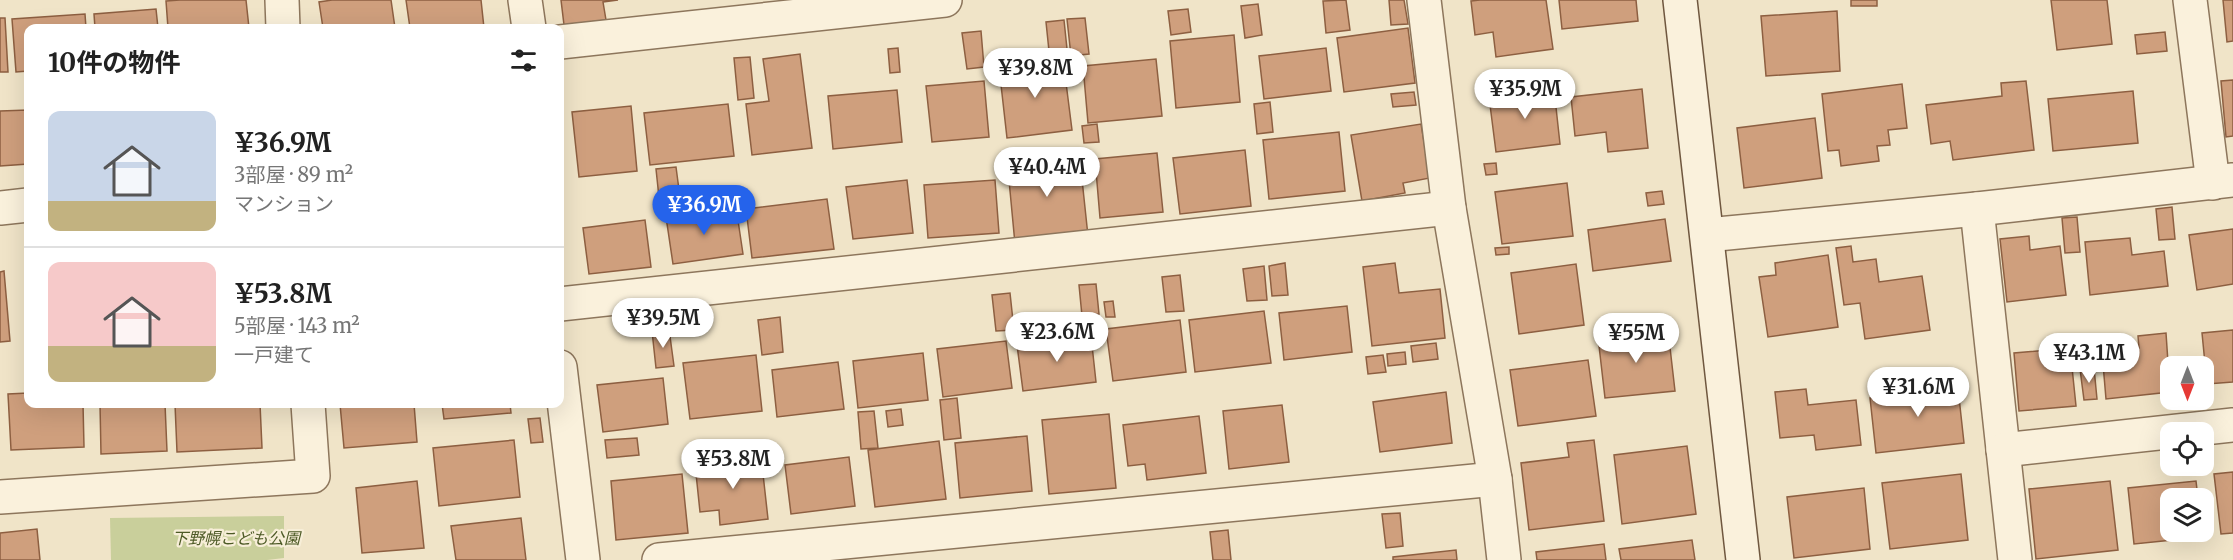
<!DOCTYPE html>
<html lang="ja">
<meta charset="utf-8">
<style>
:root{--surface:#fff;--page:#f6f6f6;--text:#222;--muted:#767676;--line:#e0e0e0;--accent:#2563eb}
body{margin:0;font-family:Merriweather,"Noto Sans JP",serif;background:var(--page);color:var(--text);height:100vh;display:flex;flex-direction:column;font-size:22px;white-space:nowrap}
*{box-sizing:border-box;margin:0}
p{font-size:20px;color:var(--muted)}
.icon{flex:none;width:33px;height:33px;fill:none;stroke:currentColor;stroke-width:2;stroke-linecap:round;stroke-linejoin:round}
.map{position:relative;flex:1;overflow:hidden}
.drawer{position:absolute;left:24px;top:24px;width:540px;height:384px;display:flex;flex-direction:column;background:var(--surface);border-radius:12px;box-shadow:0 6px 24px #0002}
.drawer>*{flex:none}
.needle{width:39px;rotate:180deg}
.tools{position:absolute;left:2160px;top:356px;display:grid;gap:12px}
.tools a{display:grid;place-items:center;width:54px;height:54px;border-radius:12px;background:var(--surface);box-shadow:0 6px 24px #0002;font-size:30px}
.price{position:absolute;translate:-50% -51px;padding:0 14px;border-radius:21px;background:#fff;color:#222;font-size:20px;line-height:39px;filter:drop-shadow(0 2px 3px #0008)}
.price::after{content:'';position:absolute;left:50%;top:36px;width:18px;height:14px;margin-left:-9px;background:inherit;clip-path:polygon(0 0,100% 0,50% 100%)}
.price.selected{background:var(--accent);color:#fff}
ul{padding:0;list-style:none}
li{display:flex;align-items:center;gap:18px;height:150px;padding:0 24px}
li+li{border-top:2px solid var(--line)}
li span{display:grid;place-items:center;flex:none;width:168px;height:120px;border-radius:12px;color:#555}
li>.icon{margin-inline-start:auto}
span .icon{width:72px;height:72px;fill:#fffc;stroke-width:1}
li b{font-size:26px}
h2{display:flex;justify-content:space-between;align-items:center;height:72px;padding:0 24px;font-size:26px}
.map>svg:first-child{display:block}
</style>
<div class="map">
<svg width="2233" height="560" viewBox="0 0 2233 560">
<rect width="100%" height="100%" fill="#f0e4c8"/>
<!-- green -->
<polygon fill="#c9cf9b" points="284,516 284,558 267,560 111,560 110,518"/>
<!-- building -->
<g fill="#cf9f7d" stroke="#8d5f41" stroke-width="1.5">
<polygon points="180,0 246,0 249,28 168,28 166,1"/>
<polygon points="332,0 391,0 395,28 323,28 319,2"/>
<polygon points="406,0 481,0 484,28 410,28"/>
<polygon points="561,0 618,0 603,2 606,20 564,25"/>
<polygon points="1346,0 1350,30 1326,33 1323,1"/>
<polygon points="1389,0 1404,0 1408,24 1391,25"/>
<polygon points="1480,0 1546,0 1553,49 1496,57 1493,32 1475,35 1471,1"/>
<polygon points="1559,0 1636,0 1638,21 1562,29"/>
<rect x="1851" y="0" width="26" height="6"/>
<polygon points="2051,0 2107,0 2112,44 2057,50"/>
<polygon points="2223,0 2233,0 2233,41 2227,42"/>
<polygon points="1258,4 1262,35 1245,38 1241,6"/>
<polygon points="156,9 158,28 95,28 94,14"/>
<polygon points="1188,9 1191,32 1171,35 1168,11"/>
<polygon points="1837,11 1840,71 1766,76 1761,16"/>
<polygon points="85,14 86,28 28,28 28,71 16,72 12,19"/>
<polygon points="0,18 5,18 8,72 0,72"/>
<polygon points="1085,18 1089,54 1071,56 1067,19"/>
<polygon points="1064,20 1067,49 1049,51 1046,22"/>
<polygon points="1408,28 1415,83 1344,92 1337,38"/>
<polygon points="981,31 984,67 967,69 962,33"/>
<polygon points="2165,32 2167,51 2137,54 2135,35"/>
<polygon points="1234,35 1240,102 1176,108 1170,41"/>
<polygon points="898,48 900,72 890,73 888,49"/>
<polygon points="1326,48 1331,91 1264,99 1259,56"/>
<polygon points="800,54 812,148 752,155 746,104 769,101 763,59"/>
<polygon points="750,57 754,98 738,100 734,58"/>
<polygon points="1063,59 1072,130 1007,138 999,67"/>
<polygon points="1156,59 1162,116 1088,123 1083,66"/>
<polygon points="2233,80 2233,136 2226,137 2221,81"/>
<polygon points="984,81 989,137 932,142 926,86"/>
<polygon points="2026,81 2034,150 1953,160 1950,141 1931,144 1926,105 2002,96 2001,83"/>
<polygon points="1902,84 1907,128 1888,130 1890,145 1877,146 1879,161 1841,166 1839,150 1828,151 1822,94"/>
<polygon points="1554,89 1560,144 1496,152 1489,97"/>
<polygon points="1642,89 1648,148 1608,152 1606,132 1575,136 1571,97"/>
<polygon points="897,90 902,142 833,149 828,96"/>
<polygon points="2133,91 2138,143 2053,151 2048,99"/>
<polygon points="1414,92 1416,105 1393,107 1391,94"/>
<polygon points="1270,102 1273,132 1257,134 1254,104"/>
<polygon points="728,104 734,156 650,165 644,113"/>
<polygon points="631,106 637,171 579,177 572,112"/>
<polygon points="28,110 28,164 0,166 0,111"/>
<polygon points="1815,118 1822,178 1744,188 1737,128"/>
<polygon points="1097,124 1099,142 1084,143 1082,126"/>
<polygon points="1421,124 1430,178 1403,183 1405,193 1362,201 1351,135"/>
<polygon points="1339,132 1345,191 1269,199 1263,140"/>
<polygon points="1245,150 1251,206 1180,214 1173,158"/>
<polygon points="1079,151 1088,236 1015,244 1007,159"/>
<polygon points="1157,153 1163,212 1100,218 1095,159"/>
<polygon points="1496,163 1497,174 1486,175 1484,164"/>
<polygon points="676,167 681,205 660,207 656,169"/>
<polygon points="907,180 913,233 853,239 846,187"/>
<polygon points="995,180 999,233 928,238 924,185"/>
<polygon points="1567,183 1573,236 1502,244 1495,192"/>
<polygon points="1662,191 1664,204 1648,206 1646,193"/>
<polygon points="827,199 834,249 752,258 746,209"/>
<polygon points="736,207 743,254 673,264 666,217"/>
<polygon points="2172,207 2175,239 2159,240 2156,209"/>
<polygon points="2077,217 2080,252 2065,253 2062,218"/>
<polygon points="1665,219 1671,261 1593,271 1588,230"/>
<polygon points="645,220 651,267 589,274 583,228"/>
<polygon points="2233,229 2233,284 2197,290 2189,235"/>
<polygon points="2029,236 2030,250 2060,246 2066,295 2007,302 2000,239"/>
<polygon points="2130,238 2132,255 2164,251 2168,286 2090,295 2085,242"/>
<polygon points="1851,246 1853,262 1876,259 1879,282 1922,276 1930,330 1865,339 1860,303 1844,305 1836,248"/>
<polygon points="1509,247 1509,254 1496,255 1495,248"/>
<polygon points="1828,255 1838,327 1768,337 1759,277 1776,275 1775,263"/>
<polygon points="1285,263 1288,295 1272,296 1269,266"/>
<polygon points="1395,263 1399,293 1440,289 1445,338 1372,346 1363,267"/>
<polygon points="1576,264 1584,325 1519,334 1511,273"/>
<polygon points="1264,266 1267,300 1247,301 1243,269"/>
<polygon points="4,271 10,341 0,342 0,272"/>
<polygon points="1180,275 1184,311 1166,312 1162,277"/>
<polygon points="1096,284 1099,314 1082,316 1079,285"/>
<polygon points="1010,293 1014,330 996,331 992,295"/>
<polygon points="1113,301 1115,317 1106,317 1104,302"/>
<polygon points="1347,306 1352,352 1284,360 1279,313"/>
<polygon points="1264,311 1271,363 1195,372 1189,320"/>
<polygon points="780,317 783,352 762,355 758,320"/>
<polygon points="1180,320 1186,372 1113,381 1106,329"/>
<polygon points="669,329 674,366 656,368 652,331"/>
<polygon points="1668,330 1675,391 1605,398 1598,337"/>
<polygon points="2233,330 2233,382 2207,384 2202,333"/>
<polygon points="2166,333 2170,392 2106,399 2102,352 2139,348 2138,336"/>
<polygon points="1091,336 1096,382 1023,391 1017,345"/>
<polygon points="1006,341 1012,388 943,397 937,349"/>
<polygon points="1436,343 1438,359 1413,362 1411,346"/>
<polygon points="2070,348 2076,406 2019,411 2014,353"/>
<polygon points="1405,352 1406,364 1388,366 1387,354"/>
<polygon points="923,353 928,400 858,408 853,361"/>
<polygon points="756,355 762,411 690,419 683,363"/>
<polygon points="1383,355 1386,372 1368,374 1366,357"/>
<polygon points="1588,360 1596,416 1518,426 1510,370"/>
<polygon points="838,362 844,409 777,417 772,370"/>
<polygon points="2094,368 2097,399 2084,400 2080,369"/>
<polygon points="663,378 668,424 603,432 597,385"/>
<polygon points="1957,379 1964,443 1876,453 1870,398 1911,394 1910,384"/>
<polygon points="1806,389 1808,405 1856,400 1861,445 1816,450 1814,435 1780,438 1775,392"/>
<polygon points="1446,392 1452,443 1380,452 1373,402"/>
<polygon points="28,393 28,404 83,404 84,447 11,450 8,394"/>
<polygon points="957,398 961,438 944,440 940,400"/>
<polygon points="100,404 165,404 167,451 101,454"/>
<polygon points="175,404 260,404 262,448 177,452"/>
<polygon points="340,404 414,404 417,442 344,448"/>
<polygon points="442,404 510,404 511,413 444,419"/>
<polygon points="1282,405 1289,462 1229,469 1223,411"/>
<polygon points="901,409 903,425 888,427 886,411"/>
<polygon points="874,411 878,448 861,449 858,412"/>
<polygon points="1109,414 1116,488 1049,494 1042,420"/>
<polygon points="1199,416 1206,473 1147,480 1145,464 1128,466 1123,425"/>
<polygon points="540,418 543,442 531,443 528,419"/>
<polygon points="1027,436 1032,491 960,498 955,443"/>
<polygon points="637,438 639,455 607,458 605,440"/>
<polygon points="514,440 520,497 439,506 433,448"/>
<polygon points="1594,440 1604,521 1529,530 1521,463 1569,457 1567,443"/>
<polygon points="939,441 946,499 875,507 868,450"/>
<polygon points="1687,446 1696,514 1622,524 1614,455"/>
<polygon points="761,456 768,519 720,525 719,510 700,512 695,464"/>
<polygon points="849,457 855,506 791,514 785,465"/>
<polygon points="2233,472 2233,533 2221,534 2214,474"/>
<polygon points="682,474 688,533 616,540 611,481"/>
<polygon points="1961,474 1968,540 1890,549 1882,483"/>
<polygon points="417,481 424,548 362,553 356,488"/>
<polygon points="2110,481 2118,550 2036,559 2029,489"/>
<polygon points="2196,481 2198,498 2170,498 2170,531 2201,531 2202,537 2134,544 2128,488"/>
<polygon points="1864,488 1870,549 1794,558 1787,497"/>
<polygon points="1400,513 1403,546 1386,548 1382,514"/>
<polygon points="521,518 526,560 456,560 451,526"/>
<polygon points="37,529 40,560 0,560 0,533"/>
<polygon points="1228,530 1231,560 1213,560 1210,532"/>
<polygon points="1692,540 1695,560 1621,560 1619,549"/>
<polygon points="1604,544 1606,560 1537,560 1536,552"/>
<polygon points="1456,550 1457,560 1393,560 1393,557"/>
</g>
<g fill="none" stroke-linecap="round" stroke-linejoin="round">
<!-- street casing -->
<g stroke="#8d765c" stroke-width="36">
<g id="street">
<polyline points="282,0 283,28"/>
<polyline points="525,0 529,28"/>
<polyline points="1424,0 1449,208 1495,479 1504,560"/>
<polyline points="2190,0 2213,183"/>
<polyline points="560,42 945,0"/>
<polyline points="0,208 28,205"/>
<polyline points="1977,209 2015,560"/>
<polyline points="1707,235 1977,209 2233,180"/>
<polyline points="560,304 1449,208"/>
<polyline points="560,367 583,560"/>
<polyline points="2003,450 2233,425"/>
<polyline points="0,497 313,476 308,404"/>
<polyline points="659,560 1495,479"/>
</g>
</g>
<!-- secondary casing -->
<g stroke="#6f573f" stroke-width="36">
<polyline id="secondary" points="1680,0 1743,560"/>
</g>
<!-- street -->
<use href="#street" stroke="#faf1dc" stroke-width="33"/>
<!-- secondary -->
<use href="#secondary" stroke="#faf1dc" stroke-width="33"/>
</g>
<g text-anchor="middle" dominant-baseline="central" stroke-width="4.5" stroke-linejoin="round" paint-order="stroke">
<!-- park labels -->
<g font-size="16" font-style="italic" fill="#4d5a26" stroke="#f7eed8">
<text x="236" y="538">下野幌こども公園</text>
</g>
</g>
</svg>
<div class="tools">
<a><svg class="needle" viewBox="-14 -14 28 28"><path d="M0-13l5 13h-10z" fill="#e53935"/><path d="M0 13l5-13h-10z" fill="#767676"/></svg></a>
<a><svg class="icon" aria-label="locate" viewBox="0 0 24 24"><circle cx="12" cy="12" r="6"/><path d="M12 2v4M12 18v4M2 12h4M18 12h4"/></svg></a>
<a><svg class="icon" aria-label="layers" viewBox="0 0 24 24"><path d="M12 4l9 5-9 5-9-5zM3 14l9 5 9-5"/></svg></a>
</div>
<b class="price" style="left:1035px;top:99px">¥39.8M</b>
<b class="price" style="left:1525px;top:120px">¥35.9M</b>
<b class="price" style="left:1047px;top:198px">¥40.4M</b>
<b class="price selected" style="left:704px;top:236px">¥36.9M</b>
<b class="price" style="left:663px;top:349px">¥39.5M</b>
<b class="price" style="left:1057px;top:363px">¥23.6M</b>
<b class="price" style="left:1636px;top:364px">¥55M</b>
<b class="price" style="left:2089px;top:384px">¥43.1M</b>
<b class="price" style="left:1918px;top:418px">¥31.6M</b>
<b class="price" style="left:733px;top:490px">¥53.8M</b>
<section class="drawer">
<h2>10件の物件<svg class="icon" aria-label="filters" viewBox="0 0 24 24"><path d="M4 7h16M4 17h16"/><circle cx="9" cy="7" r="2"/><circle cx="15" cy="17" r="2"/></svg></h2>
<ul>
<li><span style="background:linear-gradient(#c9d6e8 75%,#c2b280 0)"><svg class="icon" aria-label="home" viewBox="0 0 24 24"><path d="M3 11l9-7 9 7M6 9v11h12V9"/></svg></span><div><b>¥36.9M</b><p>3部屋 · 89 m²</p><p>マンション</p></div></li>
<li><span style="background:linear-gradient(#f6c9c9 70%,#c2b280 0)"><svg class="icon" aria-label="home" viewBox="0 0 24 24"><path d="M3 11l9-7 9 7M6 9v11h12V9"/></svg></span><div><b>¥53.8M</b><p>5部屋 · 143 m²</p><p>一戸建て</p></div></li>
</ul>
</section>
</div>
